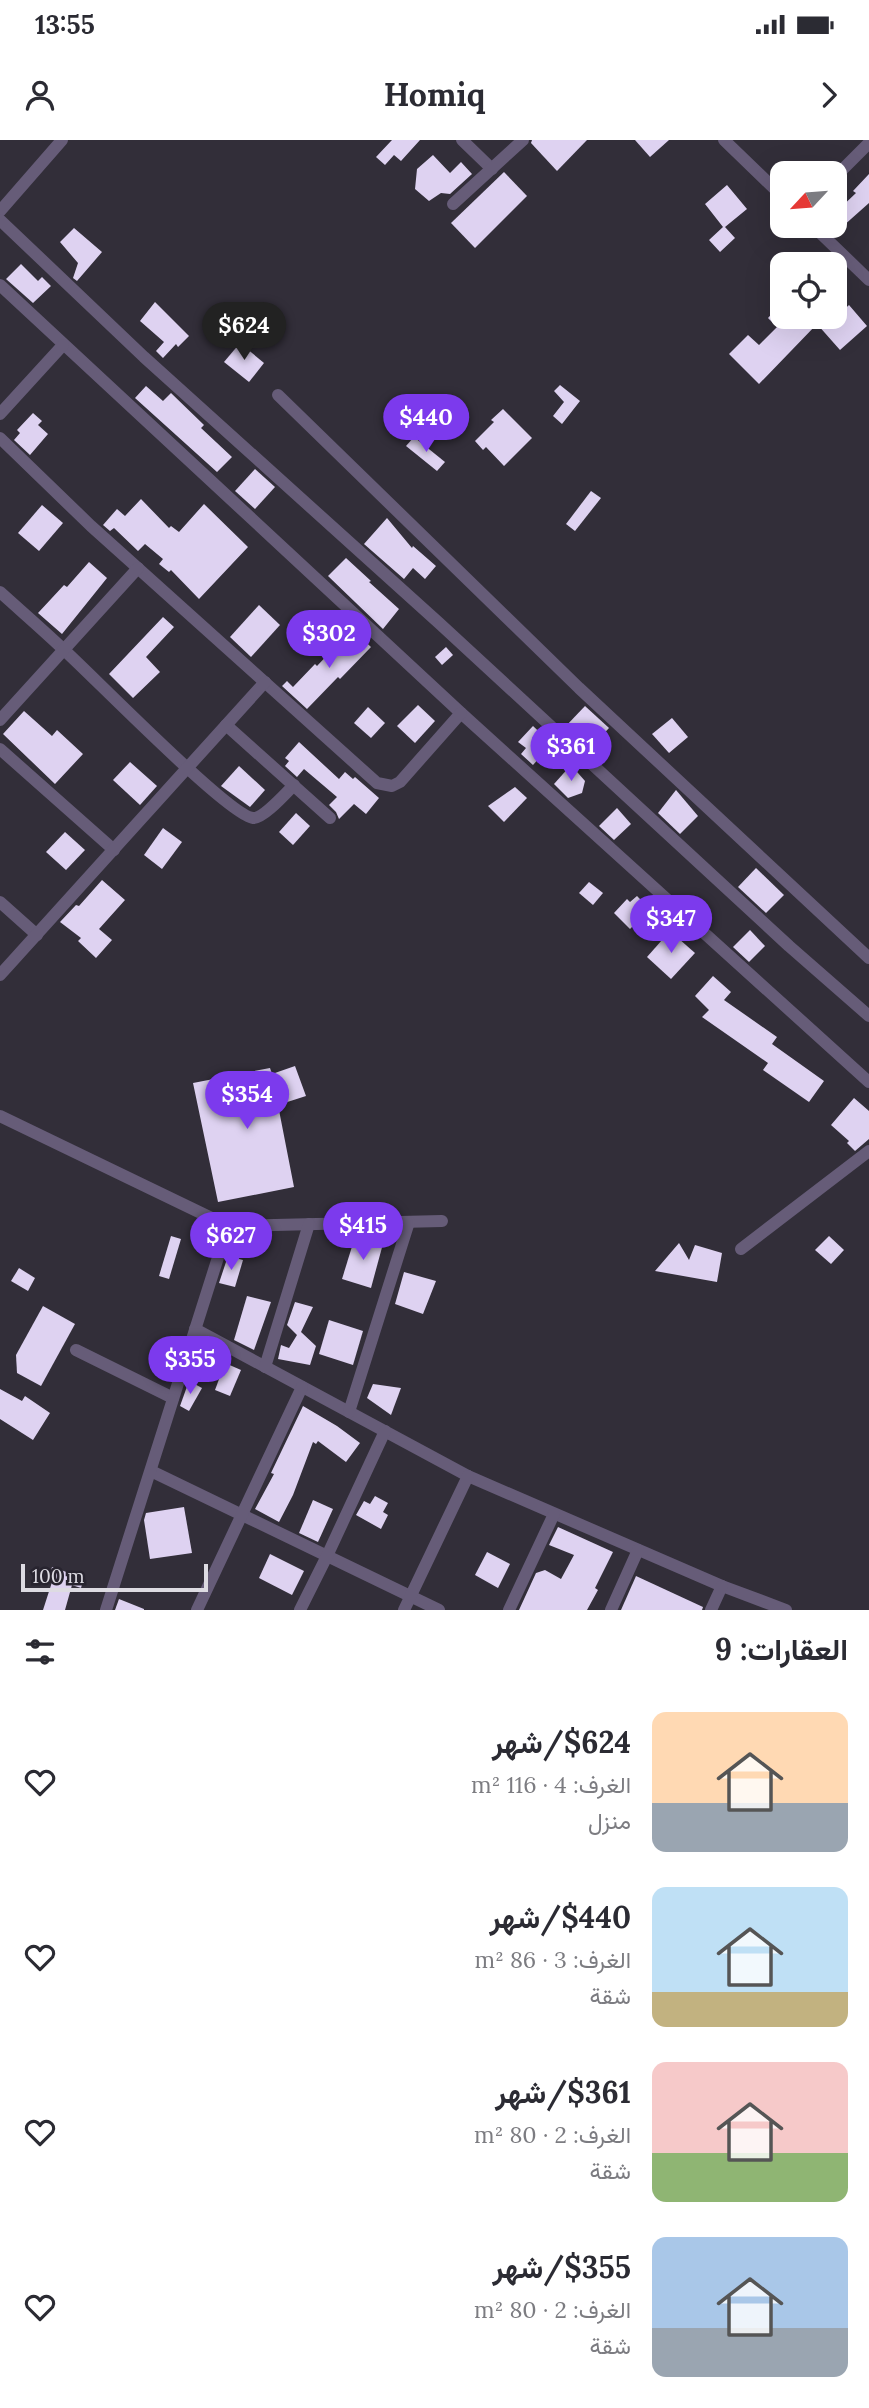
<!DOCTYPE html>
<html lang="ar">
<meta charset="utf-8">
<style>
:root{--surface:#fff;--page:#f7f7f7;--text:#2b2b33;--muted:#7c7c81;--accent:#7c3aed}
body{margin:0;font-family:Lora,Vazirmatn,serif;background:var(--page);color:var(--text);direction:rtl;height:100vh;display:flex;flex-direction:column;font-size:26px;white-space:nowrap}
*{box-sizing:border-box;margin:0}
p{font-size:23px;color:var(--muted)}
.icon{flex:none;width:38px;height:38px;fill:none;stroke:currentColor;stroke-width:2;stroke-linecap:round;stroke-linejoin:round}
.map{position:relative;height:1470px;overflow:hidden;direction:ltr}
.details{display:flex;flex-direction:column;background:var(--surface);flex:1}
.details>*{flex:none}
.needle{width:46px;rotate:244deg}
.buttons{position:absolute;left:770px;top:21px;display:grid;gap:14px}
.buttons a{display:grid;place-items:center;width:77px;height:77px;border-radius:14px;background:var(--surface);box-shadow:0 7px 28px #0002;font-size:35px}
.scale{position:absolute;left:21px;bottom:18px;width:187px;box-sizing:border-box;padding-left:7px;border:4px solid #dddbe2;border-top:0;font-size:19px;line-height:24px;white-space:nowrap;color:#dddbe2;-webkit-text-stroke:5px #28242f;paint-order:stroke}
.price{position:absolute;translate:-50% -60px;padding:0 16px;border-radius:24px;background:var(--accent);color:#fff;font-size:23px;line-height:46px;filter:drop-shadow(0 2px 4px #0008)}
.price::after{content:'';position:absolute;left:50%;top:42px;width:21px;height:16px;margin-left:-10px;background:inherit;clip-path:polygon(0 0,100% 0,50% 100%)}
.price.active{background:#222;color:#fff}
ul{padding:0;list-style:none}
li{display:flex;align-items:center;gap:21px;height:175px;padding:0 21px}
li span{display:grid;place-items:center;flex:none;width:196px;height:140px;border-radius:14px;color:#555}
li>.icon{margin-inline-start:auto}
span .icon{width:84px;height:84px;fill:#fffc;stroke-width:1}
li b{font-size:30px}
h2{display:flex;justify-content:space-between;align-items:center;height:84px;padding:0 21px;font-size:30px}
.status{display:flex;justify-content:space-between;align-items:center;height:49px;padding:0 35px;background:var(--surface);direction:ltr}
.status svg{height:19px;fill:currentColor}
header{display:flex;justify-content:space-between;align-items:center;height:91px;padding:0 21px;background:var(--surface);font-size:32px;font-weight:700}
.map>svg:first-child{display:block}
</style>
<div class="status"><b>13:55</b><svg viewBox="0 0 49 12"><path d="M0 12V9h3v3zM5 12V6h3v6zM10 12V3h3v9zM15 12V0h3v12zM26 1h20v11H26zM47 4h2v5h-2z"/></svg></div>
<header><svg class="icon" aria-label="forward" viewBox="0 0 24 24"><path d="M9 5l7 7-7 7"/></svg>Homiq<svg class="icon" aria-label="person" viewBox="0 0 24 24"><circle cx="12" cy="8" r="4"/><path d="M4 21q1-7 8-7t8 7"/></svg></header>
<div class="map">
<svg width="869" height="1470" viewBox="0 0 869 1470">
<rect width="100%" height="100%" fill="#322e39"/>
<!-- building -->
<g fill="#ded2f1">
<polygon points="392,0 420,0 401,21 394,15 385,25 376,17"/>
<polygon points="532,0 587,0 557,31 531,3"/>
<polygon points="635,0 669,0 650,17"/>
<polygon points="433,15 450,33 461,22 472,34 450,54 441,53 429,61 415,49 417,29"/>
<polygon points="504,32 527,56 475,108 451,83"/>
<polygon points="869,34 869,63 842,87 835,79 835,73 856,53 853,51"/>
<polygon points="727,45 747,69 725,87 735,98 720,112 709,100 723,87 705,64"/>
<polygon points="74,88 102,112 77,141 73,138 78,123 60,102"/>
<polygon points="21,124 38,141 42,137 51,146 33,163 6,139"/>
<polygon points="155,162 189,196 178,207 176,204 163,218 156,211 164,202 140,181"/>
<polygon points="849,165 867,186 840,210 817,184 759,244 729,214 748,195 759,205 777,187 768,178 778,167 782,171 782,177 836,177"/>
<polygon points="240,203 264,223 249,242 224,222"/>
<polygon points="560,245 580,261 562,284 553,276 564,262 554,251"/>
<polygon points="146,246 163,261 171,253 204,285 201,288 232,317 217,332 135,258"/>
<polygon points="503,269 532,298 504,326 486,307 483,310 475,301 494,282 491,280"/>
<polygon points="33,273 42,281 38,285 48,294 30,315 14,300 20,293 17,290"/>
<polygon points="414,297 445,322 437,331 406,306"/>
<polygon points="255,329 275,347 255,369 235,351"/>
<polygon points="591,351 601,358 575,391 566,384"/>
<polygon points="141,359 169,388 171,386 179,392 204,364 248,407 199,459 171,430 169,432 159,424 163,419 145,404 138,411 114,388 110,391 103,385 117,369 125,376"/>
<polygon points="42,365 63,383 39,411 18,393"/>
<polygon points="387,378 412,408 413,406 436,426 425,439 413,428 404,439 364,404"/>
<polygon points="346,418 371,441 369,442 399,469 383,489 328,436"/>
<polygon points="89,422 107,438 62,494 38,473 64,445 67,447"/>
<polygon points="259,465 280,485 251,517 230,497"/>
<polygon points="163,477 174,487 146,517 160,532 133,558 109,534"/>
<polygon points="352,489 371,507 340,539 338,537 307,569 282,546 287,541 293,547 315,524 317,526"/>
<polygon points="446,507 453,515 442,525 435,517"/>
<polygon points="418,565 435,581 415,603 397,586"/>
<polygon points="585,566 609,588 589,610 565,587"/>
<polygon points="368,567 385,583 371,598 354,583"/>
<polygon points="24,571 52,596 57,590 83,614 55,644 3,594"/>
<polygon points="672,578 688,597 669,613 652,594"/>
<polygon points="533,586 552,604 533,625 521,614 526,608 518,602"/>
<polygon points="299,602 339,639 345,632 353,639 355,637 379,658 366,674 354,664 339,679 336,672 329,665 337,657 304,629 297,637 285,626 289,621 285,618"/>
<polygon points="130,622 157,646 140,665 113,640"/>
<polygon points="571,625 585,641 582,653 568,658 554,644"/>
<polygon points="239,626 265,650 250,667 221,646"/>
<polygon points="515,647 527,658 504,682 488,666"/>
<polygon points="676,650 698,676 680,694 658,673"/>
<polygon points="617,668 631,684 614,700 599,686"/>
<polygon points="296,673 310,686 293,705 279,692"/>
<polygon points="163,688 182,702 162,729 144,715"/>
<polygon points="65,692 85,710 66,730 46,712"/>
<polygon points="756,728 784,755 766,773 738,747"/>
<polygon points="102,740 125,760 99,789 112,800 96,818 78,801 81,798 60,782 76,765 79,766"/>
<polygon points="589,742 603,753 593,765 579,753"/>
<polygon points="637,756 650,769 630,789 614,773 627,759 630,762"/>
<polygon points="750,790 765,806 749,822 733,807"/>
<polygon points="670,791 695,813 671,839 647,817"/>
<polygon points="713,836 731,852 724,860 777,897 772,904 824,941 809,962 763,930 768,923 702,877 709,870 695,856"/>
<polygon points="295,926 306,956 278,965 294,1047 218,1062 193,943 270,928 272,934"/>
<polygon points="854,958 869,971 869,999 855,1011 847,1003 849,1001 831,985"/>
<polygon points="171,1096 181,1099 169,1139 159,1136"/>
<polygon points="829,1096 844,1110 831,1124 815,1110"/>
<polygon points="354,1100 384,1100 371,1148 342,1139"/>
<polygon points="679,1103 689,1120 695,1105 722,1113 717,1142 655,1131"/>
<polygon points="228,1116 243,1120 235,1147 219,1143"/>
<polygon points="19,1128 35,1138 28,1151 11,1141"/>
<polygon points="404,1132 436,1141 423,1174 395,1164"/>
<polygon points="247,1156 271,1162 254,1210 234,1200"/>
<polygon points="295,1162 313,1167 301,1192 316,1206 310,1225 278,1219 281,1205 289,1208 297,1195 287,1185"/>
<polygon points="43,1166 75,1184 41,1246 17,1233 16,1215"/>
<polygon points="329,1180 363,1191 353,1225 319,1214"/>
<polygon points="225,1223 241,1230 230,1256 215,1250"/>
<polygon points="189,1241 202,1248 189,1271 180,1266"/>
<polygon points="373,1244 401,1248 391,1275 367,1258"/>
<polygon points="0,1249 22,1261 25,1256 50,1273 33,1300 0,1279"/>
<polygon points="303,1266 337,1286 360,1303 346,1322 318,1301 316,1304 313,1302 293,1355 279,1382 255,1369 274,1334 271,1333"/>
<polygon points="375,1356 388,1363 383,1372 388,1375 381,1389 356,1375 364,1361 370,1364"/>
<polygon points="313,1360 333,1369 318,1402 299,1393"/>
<polygon points="184,1367 192,1413 150,1419 144,1380 146,1373"/>
<polygon points="558,1387 613,1412 595,1448 598,1450 587,1470 519,1470 536,1433 545,1430 561,1439 574,1415 549,1405"/>
<polygon points="487,1412 510,1424 498,1448 475,1435"/>
<polygon points="270,1414 304,1431 292,1455 259,1438"/>
<polygon points="52,1427 84,1438 81,1448 72,1445 65,1470 43,1470 53,1439 49,1438"/>
<polygon points="636,1436 703,1467 702,1470 621,1470"/>
<polygon points="119,1459 144,1469 144,1470 115,1470"/>
</g>
<g fill="none" stroke-linecap="round" stroke-linejoin="round">
<!-- minor -->
<g stroke="#665c78" stroke-width="12">
<polyline points="462,0 492,29"/>
<polyline points="724,0 782,56"/>
<polyline points="835,37 869,3"/>
<polyline points="453,64 523,0"/>
<polyline points="0,71 62,0"/>
<polyline points="0,80 144,217 439,483 789,806 869,876"/>
<polyline points="813,86 869,140"/>
<polyline points="0,145 461,573 869,942"/>
<polyline points="278,255 579,548 869,818"/>
<polyline points="0,274 63,205"/>
<polyline points="0,298 91,386 377,643 392,646 400,642 461,573"/>
<path d="M0,452C21,471 43,490 63,509C91,534 229,676 253,678C263,679 286,653 294,645"/>
<polyline points="0,580 138,428"/>
<polyline points="226,585 330,678"/>
<polyline points="0,609 114,710"/>
<polyline points="0,762 37,795"/>
<polyline points="0,835 265,542"/>
<polyline points="0,976 228,1086 442,1081"/>
<polyline points="741,1109 869,1011"/>
<polyline points="195,1189 468,1336 722,1446 786,1470"/>
<polyline points="76,1210 173,1258"/>
<polyline points="265,1227 309,1084"/>
<polyline points="349,1272 409,1082"/>
<polyline points="151,1331 439,1470"/>
<polyline points="106,1470 228,1086"/>
<polyline points="197,1470 302,1247"/>
<polyline points="300,1470 327,1416 385,1291"/>
<polyline points="404,1470 468,1336"/>
<polyline points="509,1470 554,1374"/>
<polyline points="611,1470 638,1410"/>
<polyline points="711,1470 722,1446"/>
</g>
</g>
</svg>
<div class="buttons">
<a><svg class="needle" viewBox="-14 -14 28 28"><path d="M0-13l5 13h-10z" fill="#e53935"/><path d="M0 13l5-13h-10z" fill="#7c7c81"/></svg></a>
<a><svg class="icon" aria-label="locate" viewBox="0 0 24 24"><circle cx="12" cy="12" r="6"/><path d="M12 2v4M12 18v4M2 12h4M18 12h4"/></svg></a>
</div>
<div class="scale">100 m</div>
<b class="price active" style="left:244px;top:222px">$624</b>
<b class="price" style="left:426px;top:314px">$440</b>
<b class="price" style="left:329px;top:530px">$302</b>
<b class="price" style="left:571px;top:643px">$361</b>
<b class="price" style="left:671px;top:815px">$347</b>
<b class="price" style="left:247px;top:991px">$354</b>
<b class="price" style="left:363px;top:1122px">$415</b>
<b class="price" style="left:231px;top:1132px">$627</b>
<b class="price" style="left:190px;top:1256px">$355</b>
</div>
<section class="details">
<h2>العقارات: 9<svg class="icon" aria-label="filters" viewBox="0 0 24 24"><path d="M4 7h16M4 17h16"/><circle cx="9" cy="7" r="2"/><circle cx="15" cy="17" r="2"/></svg></h2>
<ul>
<li><span style="background:linear-gradient(#ffd9b3 65%,#9aa5b1 0)"><svg class="icon" aria-label="home" viewBox="0 0 24 24"><path d="M3 11l9-7 9 7M6 9v11h12V9"/></svg></span><div><b>$624/شهر</b><p>الغرف: 4 · 116 m²</p><p>منزل</p></div><svg class="icon" aria-label="heart" viewBox="0 0 24 24"><path d="M12 20l-8-8c-3-5 5-10 8-4 3-6 11-1 8 4z"/></svg></li>
<li><span style="background:linear-gradient(#bfe0f5 75%,#c2b280 0)"><svg class="icon" aria-label="home" viewBox="0 0 24 24"><path d="M3 11l9-7 9 7M6 9v11h12V9"/></svg></span><div><b>$440/شهر</b><p>الغرف: 3 · 86 m²</p><p>شقة</p></div><svg class="icon" aria-label="heart" viewBox="0 0 24 24"><path d="M12 20l-8-8c-3-5 5-10 8-4 3-6 11-1 8 4z"/></svg></li>
<li><span style="background:linear-gradient(#f6c9c9 65%,#8fb573 0)"><svg class="icon" aria-label="home" viewBox="0 0 24 24"><path d="M3 11l9-7 9 7M6 9v11h12V9"/></svg></span><div><b>$361/شهر</b><p>الغرف: 2 · 80 m²</p><p>شقة</p></div><svg class="icon" aria-label="heart" viewBox="0 0 24 24"><path d="M12 20l-8-8c-3-5 5-10 8-4 3-6 11-1 8 4z"/></svg></li>
<li><span style="background:linear-gradient(#a9c7e8 65%,#9aa5b1 0)"><svg class="icon" aria-label="home" viewBox="0 0 24 24"><path d="M3 11l9-7 9 7M6 9v11h12V9"/></svg></span><div><b>$355/شهر</b><p>الغرف: 2 · 80 m²</p><p>شقة</p></div><svg class="icon" aria-label="heart" viewBox="0 0 24 24"><path d="M12 20l-8-8c-3-5 5-10 8-4 3-6 11-1 8 4z"/></svg></li>
</ul>
</section>
